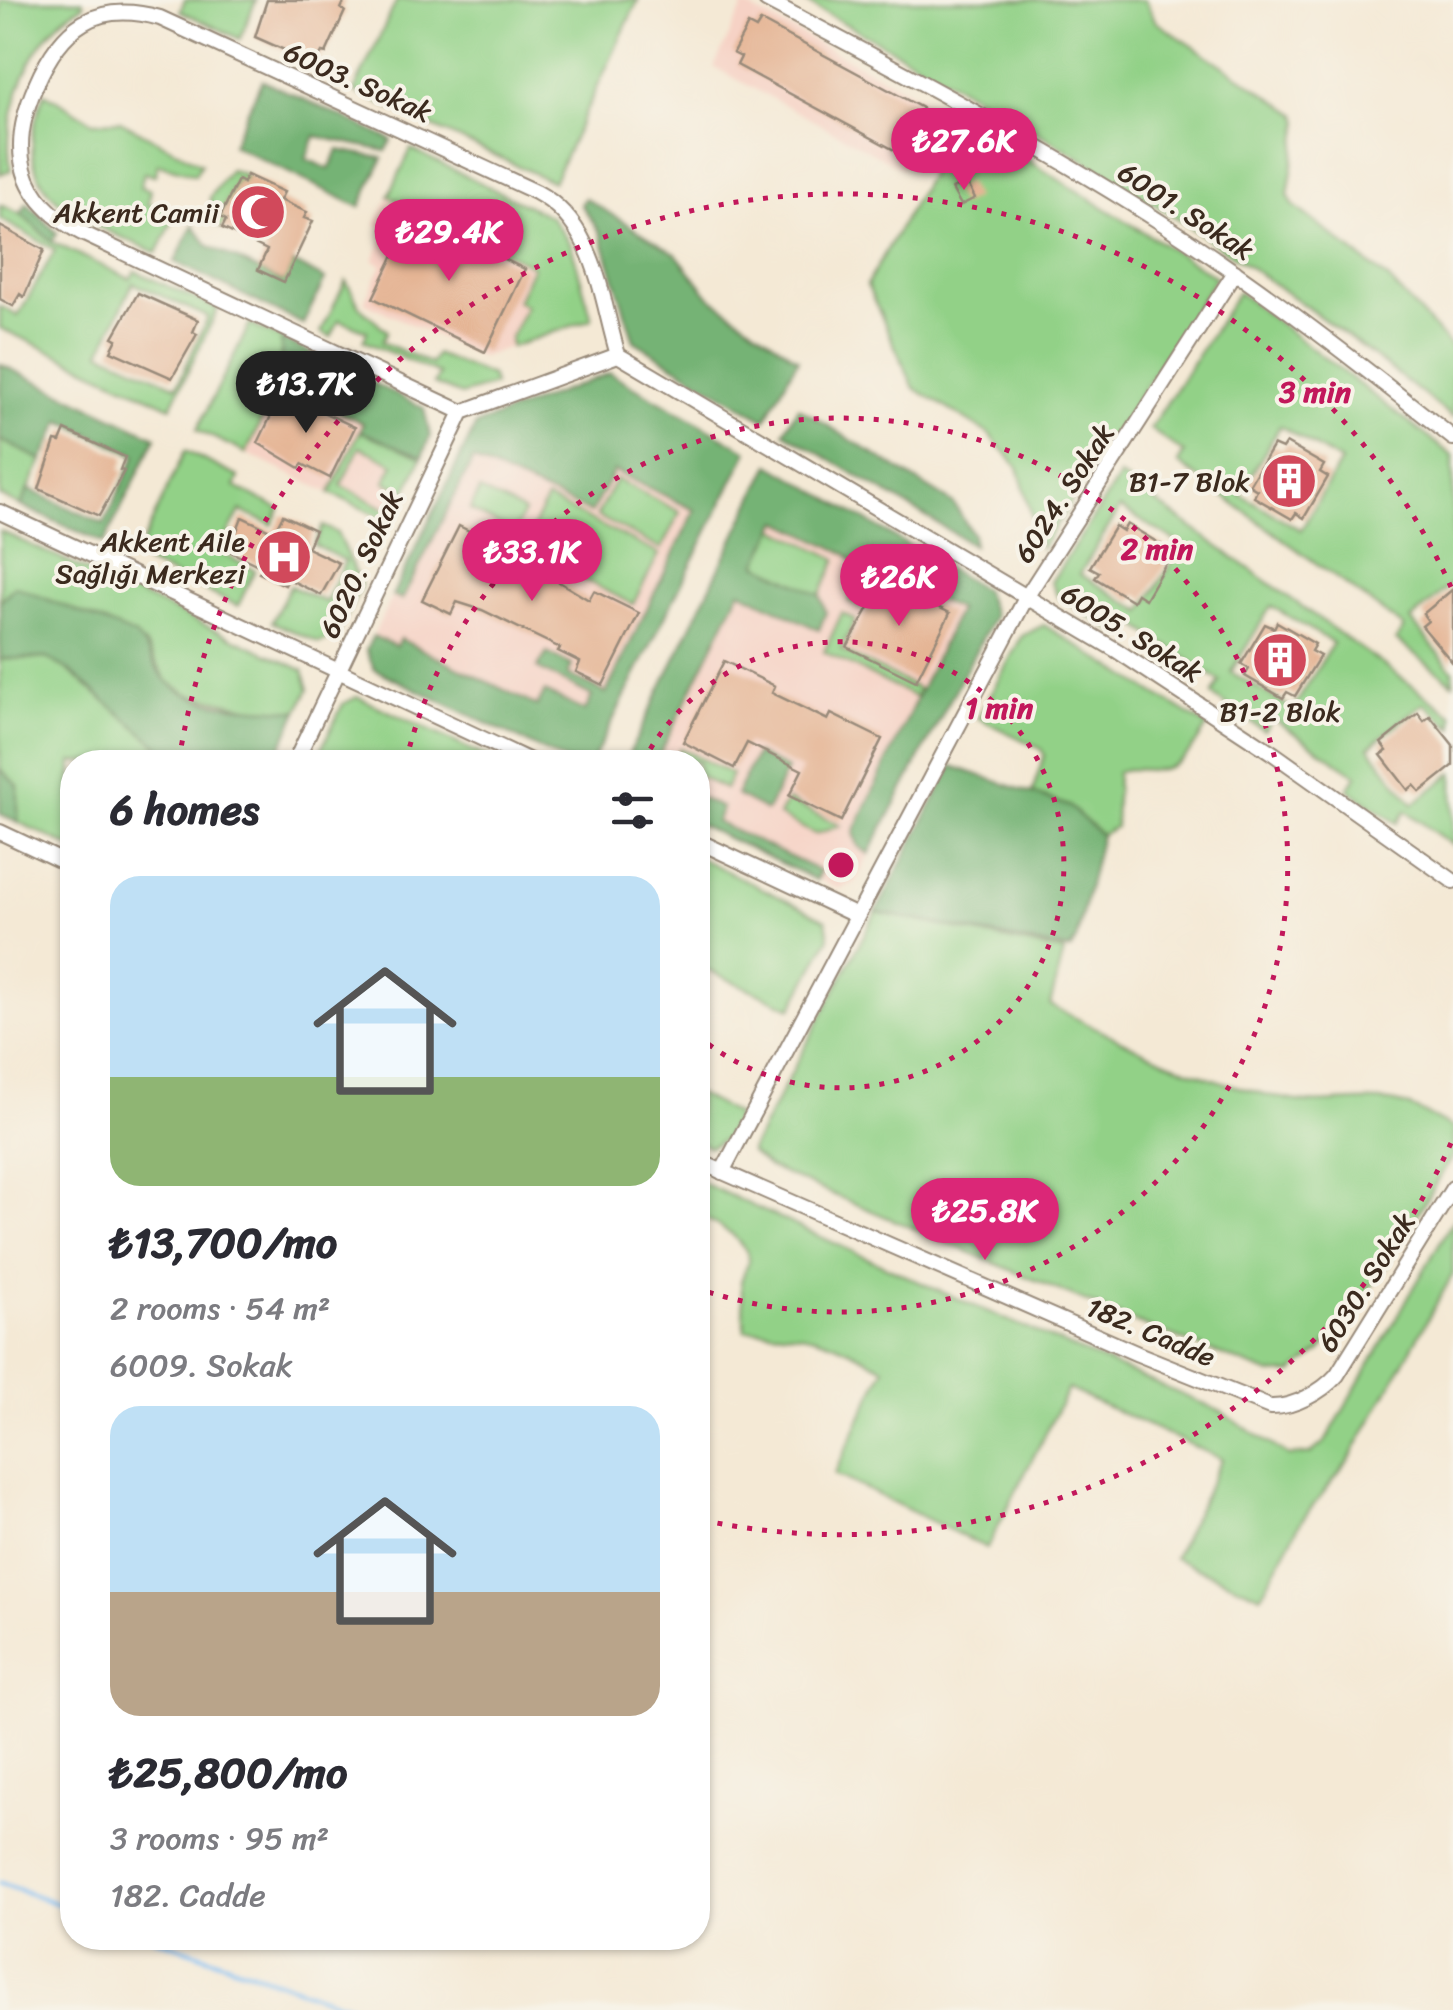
<!DOCTYPE html>
<meta charset="utf-8">
<style>
:root{--surface:#fff;--page:#f7f7f7;--text:#2b2b33;--muted:#7c7c81;--accent:#db2777}
body{margin:0;font-family:Sriracha,sans-serif;background:var(--page);color:var(--text);height:100vh;display:flex;flex-direction:column;font-size:38px;white-space:nowrap}
*{box-sizing:border-box;margin:0}
p{font-size:32px;color:var(--muted)}
.icon{flex:none;width:55px;height:55px;fill:none;stroke:currentColor;stroke-width:2;stroke-linecap:round;stroke-linejoin:round}
.map{position:relative;flex:1;overflow:hidden}
.side{position:absolute;left:60px;top:750px;width:650px;height:1200px;display:flex;flex-direction:column;background:var(--surface);border-radius:40px;box-shadow:0 2px 8px #0004}
.side>*{flex:none}
.price{position:absolute;translate:-50% -85px;padding:0 22px;border-radius:35px;background:var(--accent);color:#fff;font-size:32px;line-height:65px;filter:drop-shadow(0 2px 5px #0008)}
.price::after{content:'';position:absolute;left:50%;top:60px;width:30px;height:22px;margin-left:-15px;background:inherit;clip-path:polygon(0 0,100% 0,50% 100%)}
.price.active{background:#222;color:#fff}
ul{padding:0;list-style:none}
li{display:grid;align-content:center;gap:20px;height:530px;padding:0 50px}
li span{display:grid;place-items:center;height:310px;border-radius:30px;color:#555}
li>.icon{margin-inline-start:auto}
span .icon{width:180px;height:180px;fill:#fffc;stroke-width:1}
li b{font-size:42px}
h2{display:flex;justify-content:space-between;align-items:center;height:120px;padding:0 50px;font-size:42px}
.map>svg:first-child{display:block}
</style>
<div class="map">
<svg width="1453" height="2010" viewBox="0 0 1453 2010">
<rect width="100%" height="100%" fill="#f7f3e8"/>
<filter id="ink" filterUnits="userSpaceOnUse"><feTurbulence type="fractalNoise" baseFrequency=".01" numOctaves="2"/><feDisplacementMap in="SourceGraphic" scale="20" xChannelSelector="R" yChannelSelector="G"/><feConvolveMatrix kernelMatrix="1 2 1 2 8 2 1 2 1" color-interpolation-filters="sRGB"/></filter>
<filter id="wash" filterUnits="userSpaceOnUse"><feTurbulence type="fractalNoise" baseFrequency=".0048" numOctaves="4" result="noise"/><feDisplacementMap in="SourceGraphic" scale="40" xChannelSelector="R" yChannelSelector="G"/><feGaussianBlur stdDeviation="2.25" result="paint"/><feColorMatrix in="noise" values="0 0 0 0 0 0 0 0 0 0 0 0 0 0 0 0 0 1.4 0 .05"/><feComposite in="paint" operator="in"/></filter>
<g filter="url(#wash)">
<rect width="100%" height="100%" fill="#f4e9d5"/>
<!-- built -->
<g fill="#f6d2c5">
<polygon points="744,5 939,107 903,169 714,67"/>
<polygon points="411,149 551,217 571,245 592,319 481,357 364,302 382,265 373,260 388,230 376,224"/>
<polygon points="250,324 424,408 429,441 391,522 197,430"/>
<polygon points="610,373 748,451 592,762 567,762 374,669 366,650 476,425"/>
<polygon points="770,464 984,590 994,616 862,869 854,883 839,889 698,824 698,762 625,762"/>
</g>
<!-- green -->
<g fill="#92d187" stroke="#667e52" stroke-width="2.5" fill-rule="evenodd">
<path d="M0,0H82L84,5C32,30 0,115 11,170L0,174Z"/>
<polygon points="185,0 256,0 240,39 180,11"/>
<polygon points="397,0 638,0 553,182 354,91"/>
<path d="M801,0H1145L1156,22L1297,114L1300,122L1288,195L1293,205L1388,279L1453,349V418C1250,254 1031,122 801,0Z"/>
<path d="M45,93L93,122L120,121L201,164L195,175L158,164L155,175L144,173L140,187L151,190L148,204L177,212L157,253C79,218 1,196 45,93Z"/>
<polygon points="961,119 1216,277 1041,549 1018,467 989,434 914,388 867,285"/>
<polygon points="411,149 551,217 571,245 592,319 511,347 510,339 526,306 517,301 533,266 389,196"/>
<polygon points="230,170 247,175 243,183 237,181 220,216 226,220 222,228 213,223 210,197"/>
<path d="M0,205L21,214L52,242L130,279L135,271L218,309L171,407L0,328V306L18,316L55,250L0,219ZM133,283L208,317L177,386L101,352Z"/>
<polygon points="346,281 361,308 387,331 382,342 431,364 436,354 491,376 494,385 461,395 434,384 439,374 364,341 367,331 339,320 331,337 321,332"/>
<path d="M1238,292L1453,456V583L1411,620L1453,671V683L1396,640L1404,627L1178,463L1184,453L1150,429ZM1280,426L1341,462L1301,530L1240,494Z"/>
<polygon points="250,324 282,339 279,383 246,453 197,430"/>
<polygon points="360,431 422,457 406,492 385,482 394,464 360,447 341,485 395,514 391,522 330,493"/>
<polygon points="0,440 42,460 21,506 0,496"/>
<polygon points="185,451 239,477 235,487 280,509 272,525 240,511 219,552 255,570 238,606 145,562 139,550"/>
<path d="M1120,476L1453,715V728L1424,703L1369,747L1413,804L1453,773V846L1406,811L1397,823L1348,789L1357,775L1273,719L1264,731L1212,695L1220,681L1133,623L1124,637L1058,597L1051,582ZM1120,508L1182,545L1142,611L1080,574ZM1271,606L1333,643L1293,709L1231,672Z"/>
<polygon points="616,479 680,512 661,549 597,516"/>
<polygon points="480,490 524,512 514,532 470,510"/>
<polygon points="547,499 659,554 633,604 522,549"/>
<polygon points="323,526 337,533 361,585 337,636 319,643 272,622 290,586 326,602 345,561 314,545"/>
<polygon points="774,528 837,559 820,595 756,564"/>
<polygon points="0,531 303,670 309,689 298,711 252,708 188,694 167,681 145,644 15,586 0,601"/>
<polygon points="867,573 876,578 861,607 849,601"/>
<polygon points="842,613 855,620 841,650 919,689 915,697 824,652"/>
<path d="M1044,625L1207,726C1193,749 1181,771 1150,770C1138,770 1128,767 1117,772L1115,827L1101,835L1069,806L1032,793L1044,755L1041,749L978,718L1022,636Z"/>
<polygon points="46,658 67,669 178,762 72,762 72,848 18,822 18,786 0,769 0,659"/>
<polygon points="357,697 360,698 497,762 315,762 343,704"/>
<polygon points="680,748 732,774 725,789 698,776 698,762 673,762"/>
<polygon points="787,800 841,826 815,834 779,816"/>
<polygon points="698,857 826,920 829,938 792,1008 698,966"/>
<path d="M876,912L1064,952L1050,1005C1128,1045 1204,1083 1291,1100C1323,1107 1357,1097 1390,1102C1412,1105 1433,1118 1453,1128V1155L1383,1271L1321,1351L1292,1373L1271,1374L1127,1319L768,1167L750,1152Z"/>
<polygon points="698,1094 737,1115 725,1139 710,1147 698,1142"/>
<path d="M698,1181L935,1289L1220,1411L1289,1456L1310,1454L1325,1442L1453,1220V1274L1349,1460L1302,1520L1261,1596L1174,1558L1222,1459L1068,1389L987,1548L835,1474L884,1368C828,1337 809,1331 745,1330L741,1281L749,1260L747,1252L732,1234L698,1214Z"/>
</g>
<!-- forest -->
<g fill="#75b374" stroke="#586e49" stroke-width="2.5">
<polygon points="262,80 392,140 386,151 315,136 306,159 329,169 338,150 383,158 360,207 232,145"/>
<polygon points="585,198 676,254 710,297 798,359 765,420 634,341 600,232 581,205"/>
<polygon points="27,203 57,233 52,242 21,214"/>
<polygon points="193,225 209,246 283,282 293,263 325,279 303,324 175,262"/>
<polygon points="282,339 424,408 430,436 422,457 360,431 363,423 279,383"/>
<polygon points="0,364 156,437 104,543 21,506 28,489 104,524 136,455 61,421 42,460 0,440"/>
<polygon points="610,373 748,451 592,762 567,762 374,669 366,650 373,636 396,646 400,639 537,706 545,692 585,711 592,696 537,668 547,653 572,665 568,675 606,693 695,510 614,471 591,513 473,460 402,600 392,596 476,425"/>
<polygon points="798,407 954,504 973,535 973,545 784,432"/>
<polygon points="770,464 984,590 994,616 869,854 858,846 854,832 958,610 909,585 912,577 867,556 856,564 846,554 779,521 757,564 820,595 826,612 819,630 740,591 656,762 625,762"/>
<path d="M15,586L133,634C149,646 151,663 164,678C196,712 257,706 298,711L274,762H178L67,669L46,658L0,659V601Z"/>
<polygon points="756,754 787,769 767,811 736,795"/>
<polygon points="952,766 1069,806 1101,835 1076,940 1070,950 876,912"/>
<polygon points="0,769 18,786 18,822 0,814"/>
<polygon points="698,797 722,808 716,822 820,871 816,880 698,824"/>
</g>
<g fill="none" stroke-linecap="round" stroke-linejoin="round">
<!-- stream -->
<g stroke="#7ebdf2" stroke-width="5">
<polyline points="0,1883 72,1909"/>
<polyline points="154,1938 360,2010"/>
</g>
</g>
<g id="blocks">
<!-- building -->
<g fill="#e5b595">
<polygon points="267,0 345,0 341,9 345,11 326,53 322,52 316,64 255,37"/>
<polygon points="761,21 922,108 898,152 737,65 741,57 733,53 748,25 756,29"/>
<polygon points="247,175 284,192 280,200 307,212 304,218 313,221 284,282 258,270 267,250 222,228 226,220 220,217 238,180 243,183"/>
<polygon points="967,182 975,198 961,205 952,189"/>
<polygon points="413,216 525,269 485,352 373,298"/>
<polygon points="0,226 44,250 24,297 20,294 13,306 0,299"/>
<polygon points="138,293 198,320 193,332 197,334 172,378 111,351 117,339 113,337"/>
<polygon points="282,393 355,427 330,478 302,464 300,468 258,443"/>
<polygon points="65,430 125,457 120,470 124,471 99,516 39,489 55,441 60,442"/>
<polygon points="1286,443 1324,465 1320,472 1328,477 1304,518 1296,513 1292,519 1254,497 1257,490 1249,485 1273,445 1282,449"/>
<polygon points="283,515 315,530 307,548 339,563 321,595 288,579 285,585 259,573 262,567 229,551 242,517 274,532"/>
<polygon points="1127,524 1165,547 1161,553 1169,558 1145,599 1137,594 1133,601 1095,578 1099,572 1090,567 1115,526 1123,531"/>
<polygon points="459,526 504,548 497,562 524,575 527,569 537,574 539,570 589,600 594,591 639,613 603,685 576,672 580,662 558,651 560,648 482,610 457,602 451,614 422,600"/>
<polygon points="889,572 905,580 901,589 950,613 916,681 847,647"/>
<polygon points="1453,589 1453,663 1422,626 1428,621 1423,614"/>
<polygon points="1277,622 1315,644 1311,651 1320,656 1295,696 1287,692 1283,698 1245,676 1249,669 1241,664 1265,624 1274,628"/>
<polygon points="724,661 775,686 772,693 828,720 831,714 882,739 841,821 789,796 802,770 747,743 734,768 683,742"/>
<polygon points="1418,713 1424,721 1430,716 1453,745 1453,766 1420,792 1414,785 1408,790 1381,755 1387,751 1381,743"/>
</g>
</g>
</g>
<g filter="url(#ink)">
<use href="#blocks" fill-opacity="0" stroke="#988a7a" stroke-width="2.5"/>
<g fill="none" stroke-linecap="round" stroke-linejoin="round">
<!-- minor casing -->
<g stroke="#988a7a" stroke-width="18">
<g id="minor">
<path d="M766,0C901,71 1036,142 1165,225C1265,290 1360,364 1453,438"/>
<polyline points="618,355 1116,650 1274,754 1453,881"/>
<polyline points="0,512 532,762"/>
<path d="M295,762L462,412L618,355C600,295 596,224 536,192L160,18C95,0 61,27 36,85C8,148 17,199 82,233L462,412"/>
<polyline points="0,832 72,866"/>
<polyline points="698,841 855,915"/>
<path d="M698,1161L1138,1354L1270,1407C1293,1408 1322,1392 1337,1375L1453,1188"/>
<polyline points="722,1172 1027,596 1235,272"/>
</g>
</g>
<!-- minor -->
<use href="#minor" stroke="#fff" stroke-width="14"/>
</g>
</g>
<!-- distance rings -->
<g fill="none" stroke="#c2185b" stroke-width="5" stroke-dasharray="5 10">
<path d="M643 762A223 223 0 1 1 698 1036"/>
<path d="M406 761A447 447 0 1 1 699 1289"/>
<path d="M1451 1143A670 670 0 0 1 702 1520M179 760A670 670 0 0 1 1451 587"/>
</g>
<!-- icons -->
<defs>
<g id="mosque-disc" transform="scale(2.875)"><circle r="9.5" fill="#d1495b" stroke="#f7f3e8"/><path d="M3.5-4.9A6 6 0 1 0 3.5 4.9A5 5 0 1 1 3.5-4.9Z" fill="#fff"/></g>
<g id="building-disc" transform="scale(2.875)"><circle r="9.5" fill="#d1495b" stroke="#f7f3e8"/><path d="M-4-6H4V6H1V3H-1V6H-4ZM-2.5-4.3h1.7v1.8h-1.7ZM.8-4.3h1.7v1.8H.8ZM-2.5-1h1.7V.8h-1.7ZM.8-1h1.7V.8H.8Z" fill="#fff"/></g>
<g id="hospital-disc" transform="scale(2.875)"><circle r="9.5" fill="#d1495b" stroke="#f7f3e8"/><path d="M-5-5h3v3.5h4V-5h3V5h-3V1.5h-4V5h-3Z" fill="#fff"/></g>
</defs>
<g fill-rule="evenodd">
<use href="#mosque-disc" x="258" y="212"/>
<use href="#building-disc" x="1289" y="481"/>
<use href="#hospital-disc" x="284" y="557"/>
<use href="#building-disc" x="1280" y="660"/>
</g>
<g text-anchor="middle" dominant-baseline="central" stroke-width="8" stroke-linejoin="round" paint-order="stroke">
<!-- street labels -->
<g font-size="28" fill="#3b2a1e" stroke="#f7f3e8">
<text transform="translate(358 82) rotate(24)">6003. Sokak</text>
<text transform="translate(1186 211) rotate(33)">6001. Sokak</text>
<text transform="translate(1064 493) rotate(-57)">6024. Sokak</text>
<text transform="translate(361 564) rotate(-65)">6020. Sokak</text>
<text transform="translate(1132 633) rotate(32)">6005. Sokak</text>
<text transform="translate(1366 1282) rotate(-58)">6030. Sokak</text>
<text transform="translate(1151 1332) rotate(23)">182. Cadde</text>
</g>
<!-- poi labels -->
<g font-size="28" fill="#3b2a1e" stroke="#f7f3e8" text-anchor="end">
<text x="219" y="212">Akkent Camii</text>
<text x="1250" y="481">B1-7 Blok</text>
<text x="245" y="541">Akkent Aile<tspan x="245" dy="32">Sağlığı Merkezi</tspan></text>
<text x="1280" y="711" text-anchor="middle">B1-2 Blok</text>
</g>
</g>
<circle cx="841" cy="865" r="15" fill="#c2185b" stroke="#f7f3e8" stroke-width="5"/>
<g font-size="30" text-anchor="middle" font-weight="bold" fill="#c2185b" stroke="#f7f3e8" stroke-width="8" stroke-linejoin="round" paint-order="stroke">
<text x="1315" y="402">3 min</text>
<text x="1157" y="559">2 min</text>
<text x="999" y="718">1 min</text>
</g>
</svg>
<b class="price" style="left:964px;top:193px">₺27.6K</b>
<b class="price" style="left:449px;top:284px">₺29.4K</b>
<b class="price active" style="left:306px;top:436px">₺13.7K</b>
<b class="price" style="left:532px;top:604px">₺33.1K</b>
<b class="price" style="left:899px;top:629px">₺26K</b>
<b class="price" style="left:985px;top:1263px">₺25.8K</b>
<section class="side">
<h2>6 homes<svg class="icon" aria-label="filters" viewBox="0 0 24 24"><path d="M4 7h16M4 17h16"/><circle cx="9" cy="7" r="2"/><circle cx="15" cy="17" r="2"/></svg></h2>
<ul>
<li><span style="background:linear-gradient(#bfe0f5 65%,#8fb573 0)"><svg class="icon" aria-label="home" viewBox="0 0 24 24"><path d="M3 11l9-7 9 7M6 9v11h12V9"/></svg></span><div><b>₺13,700/mo</b><p>2 rooms · 54 m²</p><p>6009. Sokak</p></div></li>
<li><span style="background:linear-gradient(#bfe0f5 60%,#b9a48a 0)"><svg class="icon" aria-label="home" viewBox="0 0 24 24"><path d="M3 11l9-7 9 7M6 9v11h12V9"/></svg></span><div><b>₺25,800/mo</b><p>3 rooms · 95 m²</p><p>182. Cadde</p></div></li>
</ul>
</section>
</div>
